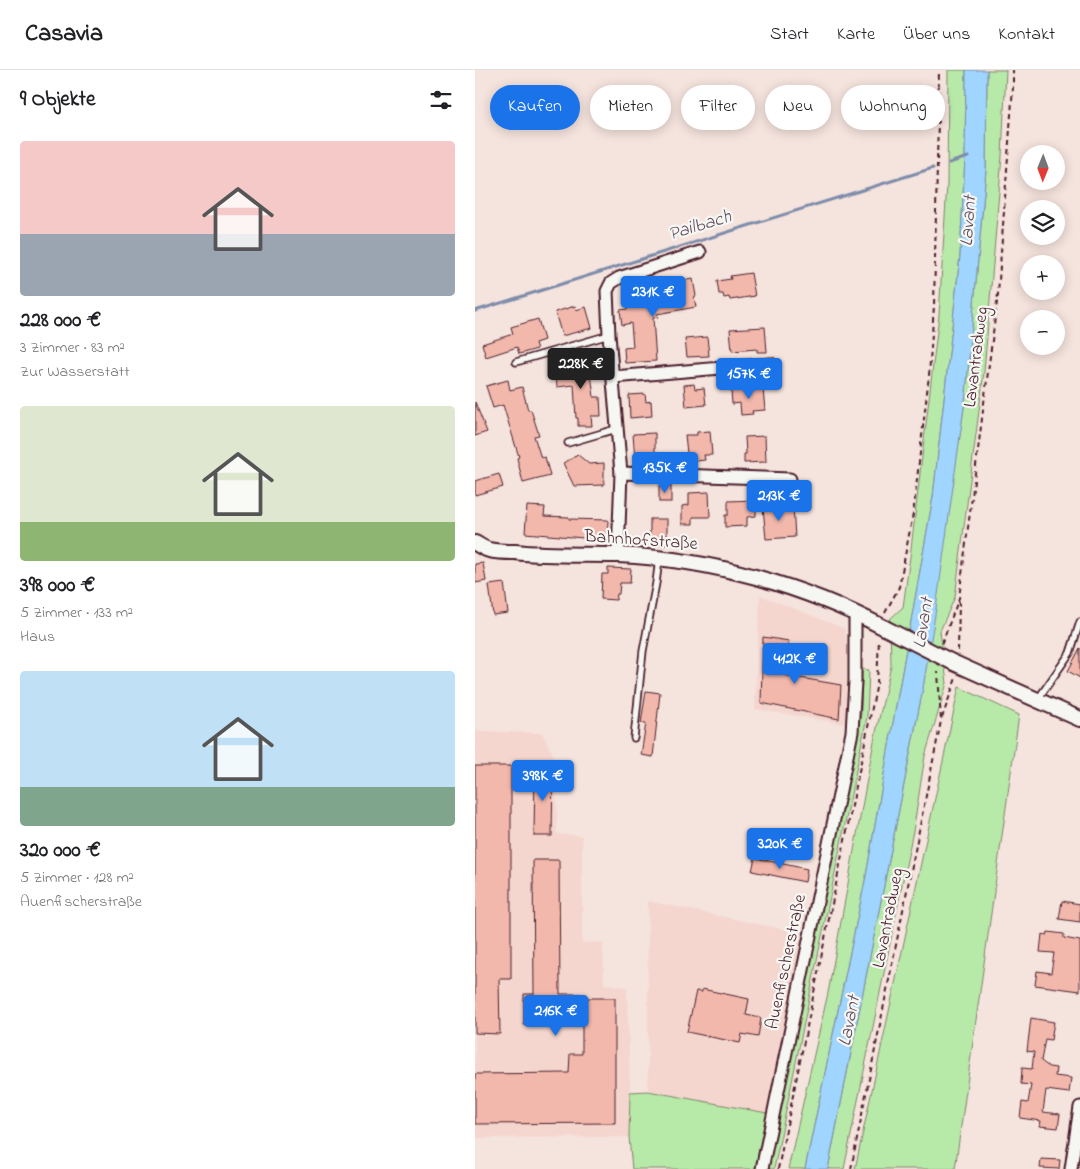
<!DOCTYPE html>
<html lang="de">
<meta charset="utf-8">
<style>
:root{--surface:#fff;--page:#f2f2f2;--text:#202124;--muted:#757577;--line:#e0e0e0;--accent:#1a73e8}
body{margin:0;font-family:"Indie Flower",sans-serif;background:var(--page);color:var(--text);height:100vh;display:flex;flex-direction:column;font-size:19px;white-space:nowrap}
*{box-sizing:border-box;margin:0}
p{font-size:16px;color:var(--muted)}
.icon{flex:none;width:28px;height:28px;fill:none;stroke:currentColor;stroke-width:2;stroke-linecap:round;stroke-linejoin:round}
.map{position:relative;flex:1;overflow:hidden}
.drawer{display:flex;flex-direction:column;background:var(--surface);width:475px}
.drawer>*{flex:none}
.banner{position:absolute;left:15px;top:15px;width:475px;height:45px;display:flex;gap:10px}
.needle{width:32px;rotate:181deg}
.tools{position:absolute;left:545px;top:75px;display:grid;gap:10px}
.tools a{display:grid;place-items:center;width:45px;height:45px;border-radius:50%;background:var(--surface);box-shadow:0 2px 12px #0003;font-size:25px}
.price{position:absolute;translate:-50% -42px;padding:0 11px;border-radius:5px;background:var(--accent);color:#fff;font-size:16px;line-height:32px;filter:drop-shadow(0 1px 2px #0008)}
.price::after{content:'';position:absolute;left:50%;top:30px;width:15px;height:11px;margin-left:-8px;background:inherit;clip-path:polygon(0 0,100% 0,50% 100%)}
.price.current{background:#222;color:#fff}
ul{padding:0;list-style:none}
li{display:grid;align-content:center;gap:10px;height:265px;padding:0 20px}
li span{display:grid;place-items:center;height:155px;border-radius:5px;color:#555}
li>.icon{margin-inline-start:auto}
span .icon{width:90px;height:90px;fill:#fffc;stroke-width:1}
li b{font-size:21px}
h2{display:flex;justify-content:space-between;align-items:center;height:60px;padding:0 20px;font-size:21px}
.pill{padding:0 18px;border-radius:22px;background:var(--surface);box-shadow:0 2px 12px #0003;font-size:18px;line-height:45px}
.pill.current{background:var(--accent);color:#fff}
header{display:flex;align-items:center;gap:30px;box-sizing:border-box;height:70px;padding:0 25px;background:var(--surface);border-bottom:1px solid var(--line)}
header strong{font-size:24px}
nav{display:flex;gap:28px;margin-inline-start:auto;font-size:18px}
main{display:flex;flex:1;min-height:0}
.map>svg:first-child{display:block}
</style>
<header>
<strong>Casavia</strong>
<nav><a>Start</a><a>Karte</a><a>Über uns</a><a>Kontakt</a></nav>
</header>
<main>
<section class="drawer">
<h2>9 Objekte<svg class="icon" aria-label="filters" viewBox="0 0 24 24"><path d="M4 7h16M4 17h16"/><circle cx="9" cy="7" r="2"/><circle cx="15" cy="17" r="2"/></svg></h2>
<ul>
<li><span style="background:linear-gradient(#f6c9c9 60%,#9aa5b1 0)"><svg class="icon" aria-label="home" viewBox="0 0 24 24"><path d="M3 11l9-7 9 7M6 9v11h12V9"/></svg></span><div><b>228 000 €</b><p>3 Zimmer · 83 m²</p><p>Zur Wasserstatt</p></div></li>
<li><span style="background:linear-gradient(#dfe7d0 75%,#8fb573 0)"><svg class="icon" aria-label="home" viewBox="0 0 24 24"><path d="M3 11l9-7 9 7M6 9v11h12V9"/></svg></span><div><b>398 000 €</b><p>5 Zimmer · 133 m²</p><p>Haus</p></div></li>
<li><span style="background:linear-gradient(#bfe0f5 75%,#7fa58c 0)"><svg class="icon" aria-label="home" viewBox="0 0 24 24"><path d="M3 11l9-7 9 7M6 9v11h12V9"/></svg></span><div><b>320 000 €</b><p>5 Zimmer · 128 m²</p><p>Auenfischerstraße</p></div></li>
</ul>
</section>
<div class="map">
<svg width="605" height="1099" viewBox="0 0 605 1099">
<rect width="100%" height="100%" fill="#f5e3dd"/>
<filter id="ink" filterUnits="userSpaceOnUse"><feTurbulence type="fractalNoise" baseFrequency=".02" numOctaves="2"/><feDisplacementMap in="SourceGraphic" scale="10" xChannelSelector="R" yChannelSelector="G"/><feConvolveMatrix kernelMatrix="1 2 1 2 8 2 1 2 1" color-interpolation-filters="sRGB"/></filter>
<g filter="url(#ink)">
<!-- built -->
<g fill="#f4d6ce">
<polygon points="285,525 370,559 373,579 371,654 280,639"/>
<polygon points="0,661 67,663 81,691 82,764 107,766 107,873 128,872 129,914 152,917 155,1022 154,1067 0,1068"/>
<polygon points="173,831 330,864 292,1043 173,1021"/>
</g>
<!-- green -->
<g fill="#b7e9a9" stroke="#80846a">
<polygon points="473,0 491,0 490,88 485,186 458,427 391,806 330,1099 313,1099 353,923 399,671 416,596 415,549 428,537 435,487 464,245 472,114"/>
<polygon points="512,0 531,0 527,86 509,302 480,527 465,561 472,613 450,686 439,756 369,1099 353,1099 448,618 491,323 511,100"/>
<polygon points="387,599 394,600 392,647 299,1099 292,1099 386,644"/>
<polygon points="484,617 544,645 480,1099 380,1099"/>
<polygon points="173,1021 292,1043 281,1099 157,1099 154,1067 155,1022"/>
</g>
<!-- water -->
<polygon fill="#9fd5fe" stroke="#7d8caa" points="491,0 512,0 511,100 491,323 461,539 448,618 353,1099 330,1099 391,806 458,427 485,186 490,88"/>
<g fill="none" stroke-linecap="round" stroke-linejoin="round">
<!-- stream -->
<g stroke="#7d8caa" stroke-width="3">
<polyline points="474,93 493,87"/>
<polyline points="0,241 458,98"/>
</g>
</g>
<!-- building -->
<g fill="#f2b8ac" stroke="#4a1f2b">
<polygon points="276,203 280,226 255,230 254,227 249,228 248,224 244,224 242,211 256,209 255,206"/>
<polygon points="218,209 221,226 219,227 221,237 182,244 183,247 178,248 181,291 150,293 149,278 158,277 156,253 147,255 145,240 153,239 151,228 179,223 179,227 197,224 195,213"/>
<polygon points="100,236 101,240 111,237 117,258 87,266 80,242"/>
<polygon points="63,249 69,270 60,273 62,279 44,284 42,277 11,287 7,274 38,264 36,257"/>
<polygon points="290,257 292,282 282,282 282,279 257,281 255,259"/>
<polygon points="232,267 234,286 212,287 210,269"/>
<polygon points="114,289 119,327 125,327 126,346 116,346 117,356 103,356 103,348 101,348 99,315 82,317 81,303 89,302 88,293"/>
<polygon points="33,310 35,320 47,317 53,340 56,340 64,365 59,366 66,388 70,387 75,406 48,413 42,388 44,387 28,335 18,338 11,316"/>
<polygon points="219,314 220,319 229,318 231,335 211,337 209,315"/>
<polygon points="273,319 273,321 288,319 290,340 277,341 278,344 266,345 265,333 257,334 256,320"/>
<polygon points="170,324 171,332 176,331 177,346 155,348 154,325"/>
<polygon points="0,332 12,362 0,366"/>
<polygon points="235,361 237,385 229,385 230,390 213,392 210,365 222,365 222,362"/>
<polygon points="180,363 180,390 160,390 158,364"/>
<polygon points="290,366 291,392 269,393 269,384 271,384 270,367"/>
<polygon points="102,384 114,394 129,393 129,415 99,416 88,393 98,388"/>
<polygon points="24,404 28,417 0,425 0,411"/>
<rect x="184" y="416" width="12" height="16"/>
<polygon points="234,422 235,447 218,447 218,454 207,454 207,436 214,435 214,423"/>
<polygon points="281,430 281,446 272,447 272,456 250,457 250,445 253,445 253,431"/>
<polygon points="52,436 70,437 69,446 94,447 94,449 133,450 132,470 50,463"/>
<polygon points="318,436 320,467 291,469 288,438"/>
<rect x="175" y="449" width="17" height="26"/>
<polygon points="8,493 11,511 0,513 0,494"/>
<polygon points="133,498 156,499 155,513 145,513 144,524 142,524 141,530 126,529 127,504 133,504"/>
<polygon points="29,513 33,543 18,545 14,515"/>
<polygon points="288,567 314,571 308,605 366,615 364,649 286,633"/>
<polygon points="605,578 605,608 593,601"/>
<polygon points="171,621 185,623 178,687 166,685 171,653 166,653"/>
<polygon points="0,696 36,696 36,909 24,909 25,964 0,963"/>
<polygon points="60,698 78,698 77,766 59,766"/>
<polygon points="280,788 332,799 330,812 277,801"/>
<polygon points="58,790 84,790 85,924 106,924 107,928 140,928 140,1053 0,1054 0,1004 94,1003 95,984 107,984 107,954 49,955 49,924 59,924"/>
<polygon points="587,831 605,834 605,852 584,849"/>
<polygon points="573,862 589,864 589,868 605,871 605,921 560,915 562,901 576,903 579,883 565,882 567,864 572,865"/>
<polygon points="227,919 274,929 271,945 286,948 283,967 267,964 265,973 212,962 221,921 227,922"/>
<polygon points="556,948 579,952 576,970 570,969 566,991 574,997 581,998 580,1006 596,1008 594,1023 571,1020 568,1042 585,1044 583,1058 565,1056 566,1051 545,1048 547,1032 553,1033 556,1015 546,1014 547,998 557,999 559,982 552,981"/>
<polygon points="566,1089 585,1090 584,1099 565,1098"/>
</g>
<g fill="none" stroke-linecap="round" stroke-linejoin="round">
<!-- service casing -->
<g stroke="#4a1f2b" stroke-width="9">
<g id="service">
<polyline points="41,292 134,265"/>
<polyline points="93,373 141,359"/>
<polyline points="563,629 595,583 605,552"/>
<polyline points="159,668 168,581 181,513 184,489"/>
</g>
</g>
<!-- minor casing -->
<g stroke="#4a1f2b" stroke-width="15">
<g id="minor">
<polyline points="138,307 296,294"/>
<polyline points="146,403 315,409"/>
<polyline points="143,485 146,403 134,265 132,221 136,213 144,208 225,182"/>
<polyline points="287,1099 377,662 380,611 380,543"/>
<polyline points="596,1099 605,1037"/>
</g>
</g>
<!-- tertiary casing -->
<g stroke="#4a1f2b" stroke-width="18">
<g id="tertiary">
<path d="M0,473C4,475 9,479 14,480C22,482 32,482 40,482C75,486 109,484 143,485C235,489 328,515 410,558"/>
<polyline points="477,592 605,649"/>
</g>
</g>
<!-- path -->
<g stroke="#4a1f2b" stroke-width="2" stroke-dasharray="5 4" stroke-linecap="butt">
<polyline points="410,543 424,517 438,444 454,305 459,236 464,0"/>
<polyline points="467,573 484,528 523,224 538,17 538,0"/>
<polyline points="483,581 484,531"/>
<polyline points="467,648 481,608"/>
<polyline points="303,1099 402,613 404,569"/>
<polyline points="376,1099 466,651 463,602"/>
</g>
<!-- service -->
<use href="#service" stroke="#f6f6f2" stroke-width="5.5"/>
<!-- minor -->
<use href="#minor" stroke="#f6f6f2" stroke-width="11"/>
<!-- tertiary -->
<use href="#tertiary" stroke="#f6f6f2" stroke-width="14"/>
<!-- tertiary-bridge casing -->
<g stroke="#4a1f2b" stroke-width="18" stroke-linecap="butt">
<polyline id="tertiary-bridge" points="410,558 477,592"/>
</g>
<!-- tertiary-bridge -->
<use href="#tertiary-bridge" stroke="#f6f6f2" stroke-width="14"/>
</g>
</g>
<g text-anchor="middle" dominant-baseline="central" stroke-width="4.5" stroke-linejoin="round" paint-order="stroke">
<!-- street labels -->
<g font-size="18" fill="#4a1f2b" stroke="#f6f6f2">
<text transform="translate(502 287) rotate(-83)">Lavantradweg</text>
<text transform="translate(166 471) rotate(4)">Bahnhofstraße</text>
<text transform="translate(414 848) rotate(-79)">Lavantradweg</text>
<text transform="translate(312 892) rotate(-78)">Auenfischerstraße</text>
</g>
<!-- water labels -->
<g font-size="19" font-style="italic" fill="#5f4c60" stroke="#f6f6f2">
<text transform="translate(494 151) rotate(-86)">Lavant</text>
<text transform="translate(225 156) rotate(-17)">Pailbach</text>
<text transform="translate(449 553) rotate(-81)">Lavant</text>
<text transform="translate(375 951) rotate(-79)">Lavant</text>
</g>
</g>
</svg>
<div class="tools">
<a><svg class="needle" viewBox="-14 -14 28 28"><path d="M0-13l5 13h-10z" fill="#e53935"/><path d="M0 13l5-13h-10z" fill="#757577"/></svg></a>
<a><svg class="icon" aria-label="layers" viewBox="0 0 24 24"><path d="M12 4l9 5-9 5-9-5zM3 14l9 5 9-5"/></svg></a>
<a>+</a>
<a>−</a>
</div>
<b class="price" style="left:178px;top:248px">231K €</b>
<b class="price current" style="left:106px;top:320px">228K €</b>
<b class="price" style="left:274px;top:330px">157K €</b>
<b class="price" style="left:190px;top:424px">135K €</b>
<b class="price" style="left:304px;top:452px">213K €</b>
<b class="price" style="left:320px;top:615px">412K €</b>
<b class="price" style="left:68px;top:732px">398K €</b>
<b class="price" style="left:305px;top:800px">320K €</b>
<b class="price" style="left:81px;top:967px">216K €</b>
<div class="banner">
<a class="pill current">Kaufen</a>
<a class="pill">Mieten</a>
<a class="pill">Filter</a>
<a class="pill">Neu</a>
<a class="pill">Wohnung</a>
</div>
</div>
</main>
